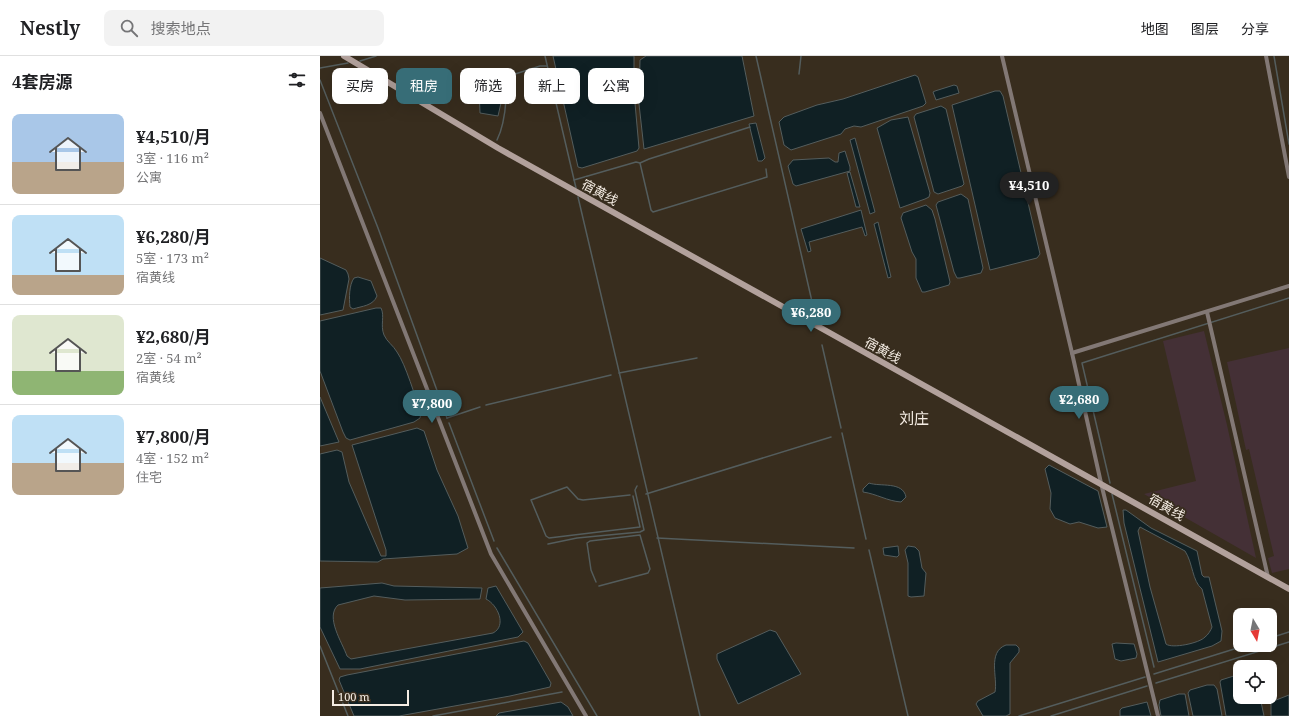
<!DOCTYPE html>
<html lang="zh">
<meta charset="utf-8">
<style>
:root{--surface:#fff;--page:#f2f2f2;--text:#202124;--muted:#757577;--line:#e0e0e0;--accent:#376d77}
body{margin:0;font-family:"Noto Serif","Noto Sans SC",serif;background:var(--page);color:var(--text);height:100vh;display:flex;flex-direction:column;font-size:15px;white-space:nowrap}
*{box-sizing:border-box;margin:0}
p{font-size:13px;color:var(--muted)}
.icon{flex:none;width:22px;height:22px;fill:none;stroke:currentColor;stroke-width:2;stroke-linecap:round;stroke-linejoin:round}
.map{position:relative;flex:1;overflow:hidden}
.panel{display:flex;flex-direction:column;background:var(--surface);width:320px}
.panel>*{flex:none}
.guide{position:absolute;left:12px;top:12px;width:380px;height:36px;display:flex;gap:8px}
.needle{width:26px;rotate:170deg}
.buttons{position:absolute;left:913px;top:552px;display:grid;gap:8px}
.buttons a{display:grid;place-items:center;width:44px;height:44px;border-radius:8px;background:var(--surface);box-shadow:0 4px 16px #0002;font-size:20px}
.scale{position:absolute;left:12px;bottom:10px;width:77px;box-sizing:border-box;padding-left:4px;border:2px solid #f4ece3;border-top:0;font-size:11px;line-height:14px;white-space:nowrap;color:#f4ece3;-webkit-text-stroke:3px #382d1e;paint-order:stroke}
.price{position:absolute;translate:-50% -34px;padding:0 9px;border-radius:14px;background:var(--accent);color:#fff;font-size:13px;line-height:26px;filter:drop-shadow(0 1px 2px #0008)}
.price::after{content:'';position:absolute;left:50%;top:24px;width:12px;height:9px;margin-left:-6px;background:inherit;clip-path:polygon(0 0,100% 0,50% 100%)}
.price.current{background:#222;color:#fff}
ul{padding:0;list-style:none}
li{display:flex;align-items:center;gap:12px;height:100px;padding:0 12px}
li+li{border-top:1px solid var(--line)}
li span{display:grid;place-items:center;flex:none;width:112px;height:80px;border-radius:8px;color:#555}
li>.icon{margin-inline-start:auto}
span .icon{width:48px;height:48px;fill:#fffc;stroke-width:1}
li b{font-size:17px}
h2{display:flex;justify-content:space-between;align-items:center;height:48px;padding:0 12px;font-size:17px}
.chip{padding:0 14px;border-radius:8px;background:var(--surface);box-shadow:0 4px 16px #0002;font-size:14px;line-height:36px}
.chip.current{background:var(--accent);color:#fff}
header{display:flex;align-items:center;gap:24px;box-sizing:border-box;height:56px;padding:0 20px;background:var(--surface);border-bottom:1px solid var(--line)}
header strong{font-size:19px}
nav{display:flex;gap:22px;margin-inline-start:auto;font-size:14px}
.search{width:280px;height:36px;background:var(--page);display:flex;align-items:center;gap:10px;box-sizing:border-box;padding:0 14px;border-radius:8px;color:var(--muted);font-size:15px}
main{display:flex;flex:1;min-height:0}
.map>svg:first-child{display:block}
</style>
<header>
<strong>Nestly</strong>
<div class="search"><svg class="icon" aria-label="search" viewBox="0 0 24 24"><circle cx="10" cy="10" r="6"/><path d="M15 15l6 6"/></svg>搜索地点</div>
<nav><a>地图</a><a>图层</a><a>分享</a></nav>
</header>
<main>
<section class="panel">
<h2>4套房源<svg class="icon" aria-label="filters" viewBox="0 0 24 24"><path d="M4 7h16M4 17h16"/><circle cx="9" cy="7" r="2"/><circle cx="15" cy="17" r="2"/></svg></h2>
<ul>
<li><span style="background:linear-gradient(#a9c7e8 60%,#b9a48a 0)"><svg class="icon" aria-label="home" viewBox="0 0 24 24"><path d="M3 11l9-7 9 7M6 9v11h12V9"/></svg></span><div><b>¥4,510/月</b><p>3室 · 116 m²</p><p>公寓</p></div></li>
<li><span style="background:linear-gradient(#bfe0f5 75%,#b9a48a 0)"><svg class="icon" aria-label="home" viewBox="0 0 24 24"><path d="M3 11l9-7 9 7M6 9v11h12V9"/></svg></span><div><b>¥6,280/月</b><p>5室 · 173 m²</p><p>宿黄线</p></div></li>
<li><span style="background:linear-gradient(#dfe7d0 70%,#8fb573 0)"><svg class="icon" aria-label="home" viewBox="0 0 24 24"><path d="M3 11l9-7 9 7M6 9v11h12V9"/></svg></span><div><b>¥2,680/月</b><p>2室 · 54 m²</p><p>宿黄线</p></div></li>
<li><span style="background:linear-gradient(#bfe0f5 60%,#b9a48a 0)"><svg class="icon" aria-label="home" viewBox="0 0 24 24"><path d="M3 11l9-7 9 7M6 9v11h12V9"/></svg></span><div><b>¥7,800/月</b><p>4室 · 152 m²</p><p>住宅</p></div></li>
</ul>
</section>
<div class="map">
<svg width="969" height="660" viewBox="0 0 969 660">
<rect width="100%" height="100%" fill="#382d1e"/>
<!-- industrial -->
<g fill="#443036">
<polygon points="884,275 907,369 936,502 824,438 876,425 843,285"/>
<polygon points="969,292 969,513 952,517 948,502 954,500 929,393 926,394 907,306"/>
</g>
<!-- water -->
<g fill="#102024" stroke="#545d5d" fill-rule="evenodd">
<polygon points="233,0 314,0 314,36 319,92 317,95 262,112 258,111"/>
<polygon points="326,0 422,0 434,60 324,93 319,48 320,4"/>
<polygon points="595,19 598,21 606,47 603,50 541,71 534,70 525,73 521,78 471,94 464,89 459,66 464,61 497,49 523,43"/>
<polygon points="180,26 183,27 184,34 178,60 160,57 159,31 161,29"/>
<polygon points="634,29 637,30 639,37 616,44 613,36 615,35"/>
<polygon points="675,35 680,35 683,40 720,198 717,202 670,214 632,49"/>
<polygon points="621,50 626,53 644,128 642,130 618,138 614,136 594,61 596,58"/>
<polygon points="588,61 610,137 609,141 605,143 580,152 557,72 571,64"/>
<polygon points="436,67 445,102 442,105 438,105 429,68"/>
<polygon points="535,82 555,156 550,158 530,84"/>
<polygon points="525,95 530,111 530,115 476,130 473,128 468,110 473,104 509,102 515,106 518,106 519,97"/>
<polygon points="530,116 540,151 536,151 527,117"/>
<polygon points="641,138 648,143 663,212 661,217 640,222 637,222 634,216 616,149 618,146"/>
<polygon points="606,149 612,154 615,163 630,226 629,229 605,236 602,236 596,222 596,203 592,196 581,162 583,157"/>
<polygon points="541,154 547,179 545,180 542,171 489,186 491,195 488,196 481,173"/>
<polygon points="558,166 571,221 568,222 554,168"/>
<polygon points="0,202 26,214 28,218 29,223 23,254 0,259"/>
<path d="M38,221L51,225L57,240C53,250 42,250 33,253L30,251C29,242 29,229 34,222Z"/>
<path d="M56,252H61C65,260 60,269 64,279C67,286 73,289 77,296C86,309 95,341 101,357L100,362L94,366L30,384L26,382L23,376L0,315V265Z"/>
<polygon points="0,341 19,386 0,390"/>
<polygon points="97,372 104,375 117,414 138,460 148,492 137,498 63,503 58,506 0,505 0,398 17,394 22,396 29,426 61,500 66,500 66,494 32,389"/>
<polygon points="729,409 778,435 787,471 778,472 759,466 750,468 735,462 730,453 731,437 725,413"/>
<path d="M549,427C560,431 583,425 586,441L581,446C567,445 557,438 543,436V433Z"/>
<path d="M803,454H806L831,472L877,495L882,519L884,521H889L902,575L901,585L892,590L838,606L804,467ZM820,471L865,495C873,507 872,525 882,533L892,571C891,574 888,579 885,581C880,587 852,593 846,588L830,531L818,475Z"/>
<polygon points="578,490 579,499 577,501 564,499 563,492"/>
<polygon points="588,490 595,491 599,495 602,512 606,517 604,540 591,541 588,540 588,507 585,494"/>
<path d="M62,527L74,530L162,532L160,543L85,544L54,540L18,549C5,561 22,586 27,600L31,603L173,577C187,570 178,549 166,543L168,532L176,530L203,576L198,581L40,613H20L0,571V532Z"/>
<polygon points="450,574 456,576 481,618 418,648 397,603 397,598"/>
<polygon points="204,585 208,587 231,627 230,631 190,640 79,660 34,660 19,624 20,621 27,619"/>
<polygon points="796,587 814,588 817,598 816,602 801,605 795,603 792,588"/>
<path d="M686,589H696L699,592V596L690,607V658L686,660H663L656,648L658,645L675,636C678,622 667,596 686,589Z"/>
<polygon points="920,618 920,641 940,641 944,660 906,660 900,626 901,624"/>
<polygon points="887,629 894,629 897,633 902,660 873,660 868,637 870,634"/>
<polygon points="859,638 865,638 869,660 841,660 839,649 840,644"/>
<polygon points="969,639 969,660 951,660 951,646"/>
<polygon points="241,646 248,651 253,660 176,660 179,657"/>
<polygon points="827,646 831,660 800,660 800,654 802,652"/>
</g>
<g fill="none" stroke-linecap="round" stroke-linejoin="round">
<!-- stream -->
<g stroke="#545d5d" stroke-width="1.5">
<polyline points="225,0 256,132"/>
<polyline points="436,0 493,250"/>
<polyline points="954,0 969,88"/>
<polyline points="40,5 56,0"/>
<polyline points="0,12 28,7"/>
<polyline points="479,18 481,0"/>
<polyline points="0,24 58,172 127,362"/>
<polyline points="430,71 329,103 320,107 331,154 333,156 447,121 446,113"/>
<path d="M177,84C183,72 185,58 186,44C187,36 184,28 189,20L220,10H227"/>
<polyline points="254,124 316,106 320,107"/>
<polyline points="258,141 380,660"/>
<polyline points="502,289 521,372"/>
<polyline points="299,317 377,302"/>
<polyline points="166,349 291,319"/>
<polyline points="127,362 160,351"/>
<polyline points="129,367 174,485"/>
<polyline points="522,377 546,483"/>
<polyline points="790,427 762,307 969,242"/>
<polyline points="326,438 511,381"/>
<polyline points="792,438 834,611"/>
<polyline points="310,439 263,444 258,443 247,431 211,444 226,480 229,482 320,471 313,440"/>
<polyline points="337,482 534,492"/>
<polyline points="228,488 257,482 320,476 324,474 315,434 317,430"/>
<polyline points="177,492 277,660"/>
<polyline points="549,494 588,660"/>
<polyline points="276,526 271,514 267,487 270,485 320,479 330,513 328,517 279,530"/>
<polyline points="950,582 969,576"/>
<polyline points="0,590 28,660"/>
<polyline points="834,618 927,589"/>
<polyline points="836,627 969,586"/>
<polyline points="113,660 242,636"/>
<polyline points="699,660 825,621"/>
<polyline points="731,660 827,630"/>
</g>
<!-- minor -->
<g stroke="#827875" stroke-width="4">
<polyline points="682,0 752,297"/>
<polyline points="946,0 969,121"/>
<polyline points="0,57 171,498 266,660"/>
<polyline points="887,256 948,521"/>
<polyline points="838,660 781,427 752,297 969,230"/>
</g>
<!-- secondary -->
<polyline stroke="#b2a19c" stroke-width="6" points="24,0 178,92 969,533"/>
</g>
<g text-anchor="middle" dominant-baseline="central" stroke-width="3.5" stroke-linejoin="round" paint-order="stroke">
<!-- street labels -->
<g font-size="13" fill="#f4ece3" stroke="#382d1e">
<text transform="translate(280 136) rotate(29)">宿黄线</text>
<text transform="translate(563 294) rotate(29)">宿黄线</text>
<text transform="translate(847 451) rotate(30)">宿黄线</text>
</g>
<!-- quarter labels -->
<g font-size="15" fill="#f4ece3" stroke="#382d1e">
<text x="594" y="362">刘庄</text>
</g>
</g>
</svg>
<div class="buttons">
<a><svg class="needle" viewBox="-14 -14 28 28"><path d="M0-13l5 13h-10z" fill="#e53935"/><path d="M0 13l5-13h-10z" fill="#757577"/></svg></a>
<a><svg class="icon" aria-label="locate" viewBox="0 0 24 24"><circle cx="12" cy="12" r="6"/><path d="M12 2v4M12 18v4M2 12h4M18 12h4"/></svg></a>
</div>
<div class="scale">100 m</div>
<b class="price current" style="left:709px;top:150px">¥4,510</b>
<b class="price" style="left:491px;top:277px">¥6,280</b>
<b class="price" style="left:759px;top:364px">¥2,680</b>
<b class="price" style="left:112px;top:368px">¥7,800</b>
<div class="guide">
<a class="chip">买房</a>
<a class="chip current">租房</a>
<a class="chip">筛选</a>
<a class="chip">新上</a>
<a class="chip">公寓</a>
</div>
</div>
</main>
